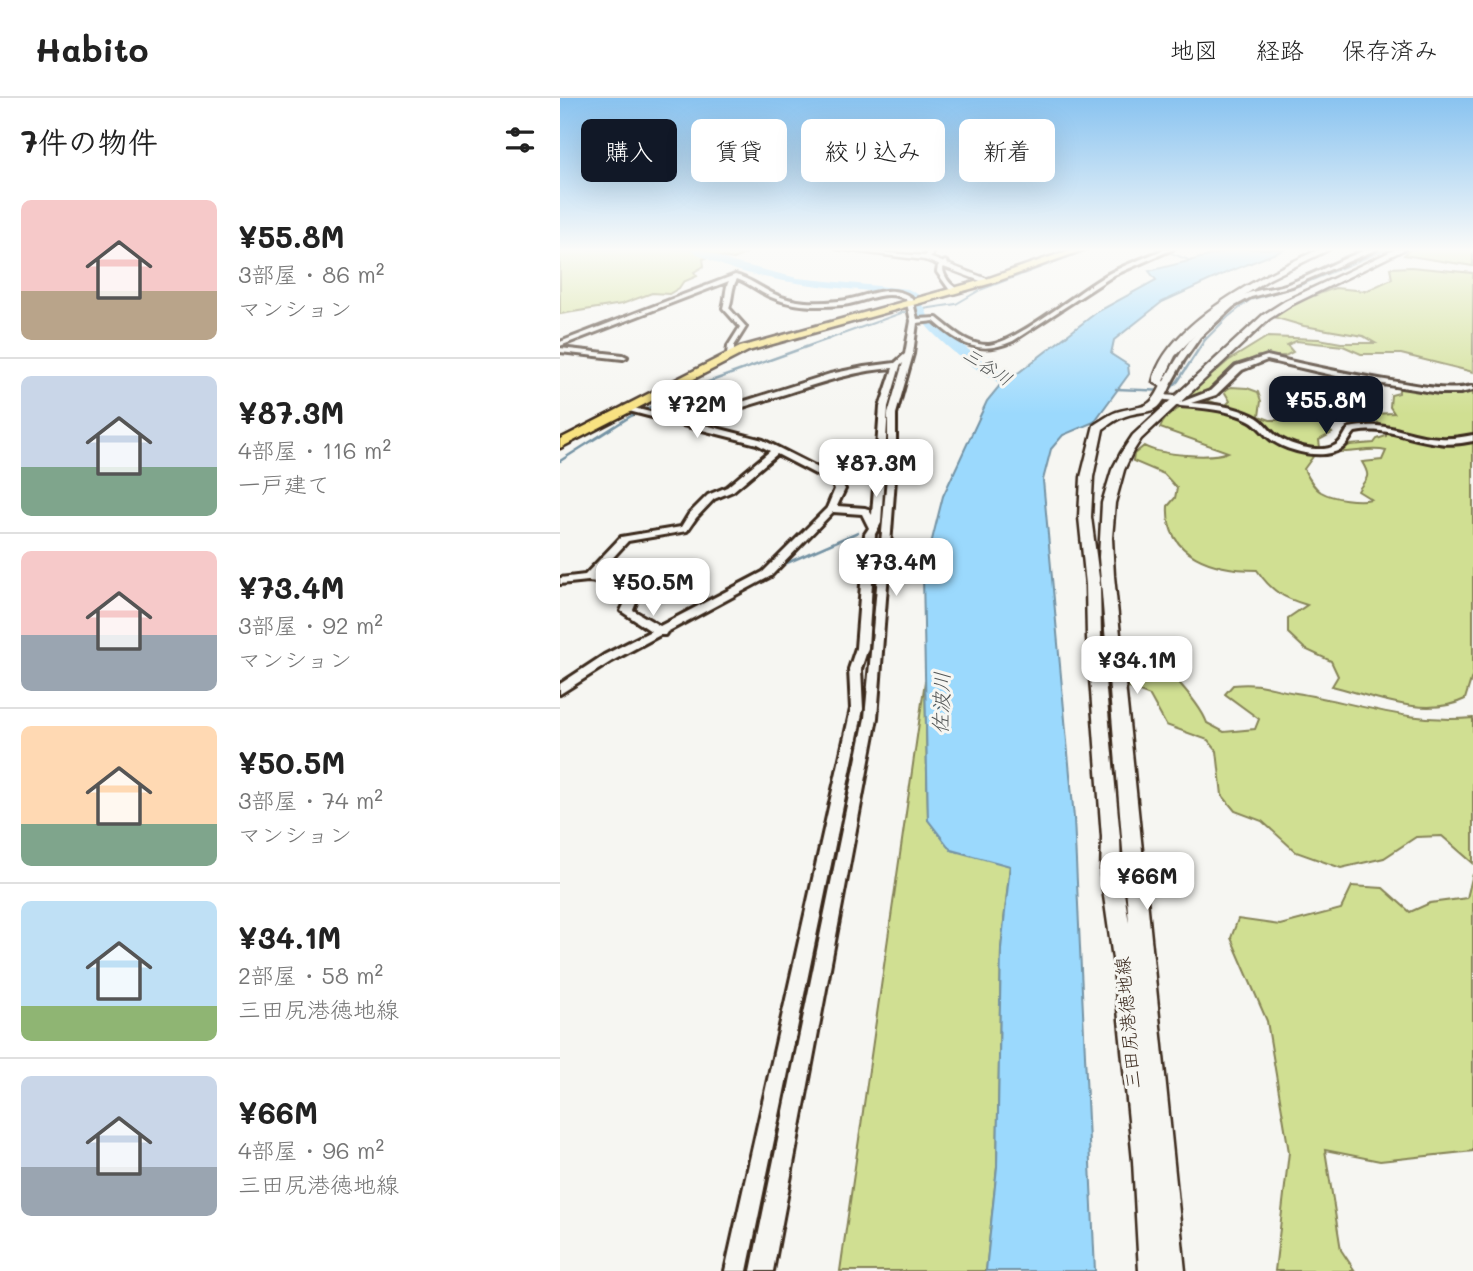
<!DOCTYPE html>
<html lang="ja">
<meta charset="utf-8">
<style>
:root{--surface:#fff;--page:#f6f6f6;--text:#222;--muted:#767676;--line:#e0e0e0;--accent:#111827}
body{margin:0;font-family:Mali,"Klee One",sans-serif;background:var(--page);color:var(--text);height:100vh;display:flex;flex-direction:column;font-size:26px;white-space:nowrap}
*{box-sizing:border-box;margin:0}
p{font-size:23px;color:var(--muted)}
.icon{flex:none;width:38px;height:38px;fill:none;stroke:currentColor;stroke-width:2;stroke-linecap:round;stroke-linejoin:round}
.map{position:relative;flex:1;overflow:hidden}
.panel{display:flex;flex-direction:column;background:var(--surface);width:560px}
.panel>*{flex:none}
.guide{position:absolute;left:21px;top:21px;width:665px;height:63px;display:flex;gap:14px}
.price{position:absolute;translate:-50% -60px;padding:0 16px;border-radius:14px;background:#fff;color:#222;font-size:23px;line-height:46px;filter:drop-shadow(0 2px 4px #0008)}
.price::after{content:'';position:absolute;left:50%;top:42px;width:21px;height:16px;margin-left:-10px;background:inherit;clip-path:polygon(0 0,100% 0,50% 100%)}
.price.on{background:var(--accent);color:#fff}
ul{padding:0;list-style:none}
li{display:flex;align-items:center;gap:21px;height:175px;padding:0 21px}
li+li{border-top:2px solid var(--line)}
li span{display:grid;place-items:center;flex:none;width:196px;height:140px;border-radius:10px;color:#555}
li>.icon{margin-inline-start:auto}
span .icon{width:84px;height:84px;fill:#fffc;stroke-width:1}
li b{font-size:30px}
h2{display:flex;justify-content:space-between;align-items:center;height:84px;padding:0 21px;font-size:30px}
.tag{padding:0 24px;border-radius:10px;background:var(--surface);box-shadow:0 7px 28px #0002;font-size:24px;line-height:63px}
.tag.on{background:var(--accent);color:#fff}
header{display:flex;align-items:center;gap:42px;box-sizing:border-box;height:98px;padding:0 35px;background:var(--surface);border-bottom:2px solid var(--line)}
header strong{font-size:33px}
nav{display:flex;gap:38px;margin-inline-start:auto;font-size:24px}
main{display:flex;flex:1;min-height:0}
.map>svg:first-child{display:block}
</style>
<header>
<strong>Habito</strong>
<nav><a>地図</a><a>経路</a><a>保存済み</a></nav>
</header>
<main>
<section class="panel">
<h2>7件の物件<svg class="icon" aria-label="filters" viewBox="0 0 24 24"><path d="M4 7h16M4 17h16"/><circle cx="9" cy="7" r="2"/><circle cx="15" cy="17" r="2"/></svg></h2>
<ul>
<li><span style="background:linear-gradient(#f6c9c9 65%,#b9a48a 0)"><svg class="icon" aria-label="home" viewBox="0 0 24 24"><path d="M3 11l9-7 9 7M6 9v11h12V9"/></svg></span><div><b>¥55.8M</b><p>3部屋 · 86 m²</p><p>マンション</p></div></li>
<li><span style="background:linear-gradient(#c9d6e8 65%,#7fa58c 0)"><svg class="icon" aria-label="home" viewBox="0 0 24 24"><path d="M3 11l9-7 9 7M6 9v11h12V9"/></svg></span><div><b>¥87.3M</b><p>4部屋 · 116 m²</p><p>一戸建て</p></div></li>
<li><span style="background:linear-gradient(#f6c9c9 60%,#9aa5b1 0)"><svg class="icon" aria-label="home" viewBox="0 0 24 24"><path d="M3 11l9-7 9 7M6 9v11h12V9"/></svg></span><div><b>¥73.4M</b><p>3部屋 · 92 m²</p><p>マンション</p></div></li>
<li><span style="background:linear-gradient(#ffd9b3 70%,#7fa58c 0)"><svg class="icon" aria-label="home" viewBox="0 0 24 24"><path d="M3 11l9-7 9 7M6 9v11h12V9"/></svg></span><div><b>¥50.5M</b><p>3部屋 · 74 m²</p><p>マンション</p></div></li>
<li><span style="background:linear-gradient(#bfe0f5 75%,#8fb573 0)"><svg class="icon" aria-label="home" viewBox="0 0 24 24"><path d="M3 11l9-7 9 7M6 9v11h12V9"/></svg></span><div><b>¥34.1M</b><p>2部屋 · 58 m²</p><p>三田尻港徳地線</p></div></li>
<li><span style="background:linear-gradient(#c9d6e8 65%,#9aa5b1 0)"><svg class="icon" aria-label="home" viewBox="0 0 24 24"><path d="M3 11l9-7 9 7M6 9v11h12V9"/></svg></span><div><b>¥66M</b><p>4部屋 · 96 m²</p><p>三田尻港徳地線</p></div></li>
</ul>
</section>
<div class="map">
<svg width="913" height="1173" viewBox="0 0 913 1173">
<rect width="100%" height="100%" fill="#f6f6f2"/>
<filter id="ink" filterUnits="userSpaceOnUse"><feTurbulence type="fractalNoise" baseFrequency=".0143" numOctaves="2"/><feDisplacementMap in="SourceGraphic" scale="14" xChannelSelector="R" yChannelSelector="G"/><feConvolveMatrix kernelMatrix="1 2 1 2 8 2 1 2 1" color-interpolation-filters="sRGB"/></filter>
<g filter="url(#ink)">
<!-- green -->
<g fill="#d0df92" stroke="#868458" stroke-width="2">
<polygon points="0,151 195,151 174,161 153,158 143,161 144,168 134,174 137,178 123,184 119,190 109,196 92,195 62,206 0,216"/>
<polygon points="850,151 913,151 913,168 844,157"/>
<polygon points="851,169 913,175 913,274 841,256 801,256 783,248 736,243 727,247 733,254 725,258 698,258 675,269 654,290 630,301 626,299 668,263 707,239 759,241 781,245 815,245 803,238 744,228 713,219 734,205 775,190 806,193 832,181 830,170"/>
<path d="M671,289L687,290L698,294L701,303L699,318L710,322H731L735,315L718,308C738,305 758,322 772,335L759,342L760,349L744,371C748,379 753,389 761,394C773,401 799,404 811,401L798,393C806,379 812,381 802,364L822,362L826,353C809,348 793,357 777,353L790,347L814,345L817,341L826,338V331L812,320V316L834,315L830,309L831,297L839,295V289L895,297L913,294V575L905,601C866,621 813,598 772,588L778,578L771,563L745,551L728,535V520L747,507C723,500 711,493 697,472C655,472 605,459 608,408L615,400L617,390L604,376L573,363L574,356L584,348C600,357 652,361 668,354L600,330C605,315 633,299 649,303C655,304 659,307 666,307L670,303L664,293Z"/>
<path d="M563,548H580C589,562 602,567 614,579C624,590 642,611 647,625L664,634L695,631L699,621L665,596L673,587C703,584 709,591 736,595C798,605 849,626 913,620V765L882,738L856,739L824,760L781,770L736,754L702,723L675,713L662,697L657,653L648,642L606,627L590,598L567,589Z"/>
<polygon points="365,583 368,722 391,751 450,767 441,851 437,1069 426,1173 280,1173"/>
<polygon points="913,776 913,1053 820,1063 765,1052 781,1152 795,1173 715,1173 729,1054 707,923 671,840 678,821 720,827 781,811 792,788 823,790 850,814 870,805 907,800"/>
</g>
<!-- water -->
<polygon fill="#9bd9fd" stroke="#7593a4" stroke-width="2" points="676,151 726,151 668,174 602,204 554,242 551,256 568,267 569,276 534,324 503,337 491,351 483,382 514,720 535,1173 426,1173 437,1069 441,851 450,768 391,752 368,722 363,478 383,398 427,303 441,286 435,279 458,275 537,214 596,182 589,173"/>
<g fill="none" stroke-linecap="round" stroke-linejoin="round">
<!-- stream-far2 -->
<g stroke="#7593a4" stroke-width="2">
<polyline points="601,151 631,163"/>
<polyline points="266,242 344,214 396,206 420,192 530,151"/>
<polyline points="645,242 668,219 690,202 738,188 827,151"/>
</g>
<!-- stream-far1 -->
<g stroke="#7593a4" stroke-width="2.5">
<polyline points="556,291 608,293 618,283 646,240"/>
<polyline points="0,363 71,318 140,287 271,240"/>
<polyline points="220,468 298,434"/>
<polyline points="162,496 194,479"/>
</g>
<!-- stream -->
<g stroke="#7593a4" stroke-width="3.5">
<polyline points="142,506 165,494"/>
<polyline points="0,585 39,560"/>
</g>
<!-- river -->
<path fill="#9bd9fd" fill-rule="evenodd" d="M130,151H142L172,164L237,180L348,191L359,197L368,218L386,234L428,267L465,289L459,293C429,284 379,246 361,221C356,215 355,208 352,201L343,196C281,190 181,186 130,151Z"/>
<!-- street casing -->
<g stroke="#3b2a1e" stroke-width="6">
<g id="street">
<polygon points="366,151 372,151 372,158 366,162 363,160 366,157"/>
<path d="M605,151H613L554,177L453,243C419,258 400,246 374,223L357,225L353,256L336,316V368L317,620L213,1173H191L305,620L328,368V316L343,265L340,268L328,309L321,425L315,436L308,550L301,571L303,611L187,1173H165L291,611L289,571L296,550L305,436L309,430L302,416L273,414L211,478L107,534L105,537H100L52,563L0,596V586L44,557L91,533L61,513L73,488L28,483L0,486V480L25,477L61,439L121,429L129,416L148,397L167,389L210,353L197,346L65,312V308L132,324L169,308L270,276L304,269L335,265L345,256L351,223L346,201C324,190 304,205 282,207C258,209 233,209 211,199C199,194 189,185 177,181C171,190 173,200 169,210L186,229L174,248V258L167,256L168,248L180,229L163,210C166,201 165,190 169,183L0,248V244L175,177C190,181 201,190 214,196C235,206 257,205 279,203C304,201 328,183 352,200L357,221L377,220C392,232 409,248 429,247C456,245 522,190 550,175C567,166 587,159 605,151ZM333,270L320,309L312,417L308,411L305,410L277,408L285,391L278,380L203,342L141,326C163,314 188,308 212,300C252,288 290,273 333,270ZM217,356L271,384L275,391L267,410L203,474L100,528L73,512L84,485L83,483L36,478L68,443L127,433L136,420L154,401L173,393Z"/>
<path d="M808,151H817L732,188L691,199L673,209L640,239L624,262L609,289L602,287C621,252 647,212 686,196C699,191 714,191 728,186C755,176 781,161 808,151Z"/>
<path d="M385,163L388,165L383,170C383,178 391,188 398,191V193L389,191L377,174L378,168Z"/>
<polygon points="0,250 63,257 67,259 63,261 0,254"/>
<path d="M707,258C750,268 793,277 837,284C862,288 887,294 913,288V292L900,295H879L785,280L707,262L682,272L656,297L631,305C652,306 675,308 694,318C703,322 707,330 714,336C727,347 761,357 776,347C782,344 785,335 789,330C829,322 844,338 880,340C892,341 902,339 913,337V343C902,345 891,347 879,345C847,342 829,328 795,334C790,339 787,348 781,351C763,362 730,354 713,343C704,337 699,327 689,322C668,311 643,310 620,308L616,306L650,293L676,268Z"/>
<path d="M598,297L620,298L624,300C618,304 603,303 597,299Z"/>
</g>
</g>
<!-- secondary casing -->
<g stroke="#3b2a1e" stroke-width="5">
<g id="secondary">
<polygon points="276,151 366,158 433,183 426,185 365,162"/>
<path d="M760,151H770L709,181L654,217L615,258L603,283L611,287C596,323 592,308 563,319C556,321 549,327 543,331L533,379L531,419L540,487L541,540L560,739L561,777L569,825L539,459L542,405L552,372L561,355L573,337L703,217L725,203L836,151H845L731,207L709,221L581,341L572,355L564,372L555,405L552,440L554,478L625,1173H579L573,1063L553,861L541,777L542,739L527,540L526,487L519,419L521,379L534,327C542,322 551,315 560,313C583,307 589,313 601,288L593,284C606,224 709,174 760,151Z"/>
</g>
</g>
<!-- primary casing -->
<g stroke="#3b2a1e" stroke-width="5">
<polygon id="primary" points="513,151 526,151 432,185 188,253 0,350 0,341 180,249 426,181"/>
</g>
<!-- street -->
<use href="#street" fill="#f6f6f2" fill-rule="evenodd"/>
<!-- secondary -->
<use href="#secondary" fill="#f6f6f2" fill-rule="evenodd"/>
<!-- primary -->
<use href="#primary" fill="#f8e281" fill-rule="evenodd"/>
</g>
</g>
<!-- sky -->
<linearGradient id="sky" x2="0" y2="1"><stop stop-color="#89c3f0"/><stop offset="0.48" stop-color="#fbfbf9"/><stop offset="1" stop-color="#fbfbf9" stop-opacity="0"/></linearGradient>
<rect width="913" height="316" fill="url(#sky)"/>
<g text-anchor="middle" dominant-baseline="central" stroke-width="6" stroke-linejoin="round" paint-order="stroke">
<!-- far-water labels -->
<g font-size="18" font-style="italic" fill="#535656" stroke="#f6f6f2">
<text transform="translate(428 268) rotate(33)">三谷川</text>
</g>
<!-- street labels -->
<g font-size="19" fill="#3b2a1e" stroke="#f6f6f2">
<text transform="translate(567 925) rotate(-95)">三田尻港徳地線</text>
</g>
<!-- water labels -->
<g font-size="21" font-style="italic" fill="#535656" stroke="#f6f6f2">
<text transform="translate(380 605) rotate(-88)">佐波川</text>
</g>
</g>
</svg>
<b class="price on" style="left:766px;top:338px">¥55.8M</b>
<b class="price" style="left:137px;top:342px">¥72M</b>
<b class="price" style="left:316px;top:401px">¥87.3M</b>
<b class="price" style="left:336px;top:500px">¥73.4M</b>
<b class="price" style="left:93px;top:520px">¥50.5M</b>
<b class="price" style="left:577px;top:598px">¥34.1M</b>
<b class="price" style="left:587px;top:814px">¥66M</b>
<div class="guide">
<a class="tag on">購入</a>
<a class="tag">賃貸</a>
<a class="tag">絞り込み</a>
<a class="tag">新着</a>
</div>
</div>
</main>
